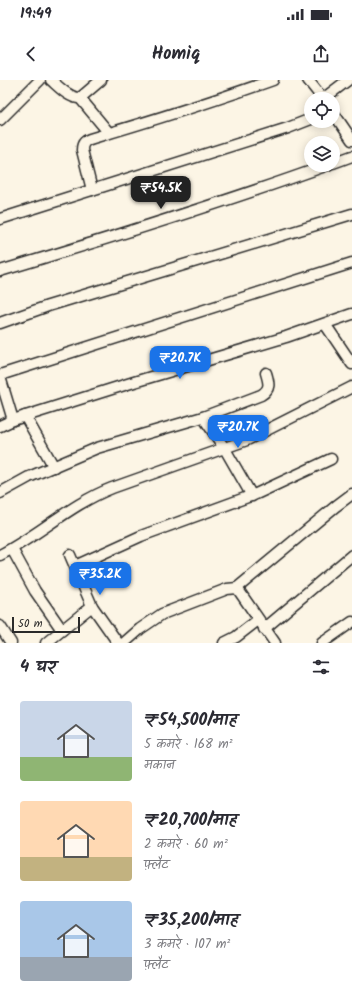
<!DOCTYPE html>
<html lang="hi">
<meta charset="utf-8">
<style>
:root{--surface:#fff;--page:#f2f2f3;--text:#2b2b33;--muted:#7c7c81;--accent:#1a73e8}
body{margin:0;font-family:Kalam,"Playpen Sans Deva",sans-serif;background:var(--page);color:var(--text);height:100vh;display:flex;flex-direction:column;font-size:15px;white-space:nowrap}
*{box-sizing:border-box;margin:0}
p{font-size:13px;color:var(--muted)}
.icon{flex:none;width:22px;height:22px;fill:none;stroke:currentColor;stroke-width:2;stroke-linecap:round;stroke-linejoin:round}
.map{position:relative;height:563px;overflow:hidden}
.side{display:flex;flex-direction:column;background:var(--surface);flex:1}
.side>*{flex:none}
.controls{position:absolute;left:304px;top:12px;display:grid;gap:8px}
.controls a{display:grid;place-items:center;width:36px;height:36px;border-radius:50%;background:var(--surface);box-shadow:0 2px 10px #0003;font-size:20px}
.scale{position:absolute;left:12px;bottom:10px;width:68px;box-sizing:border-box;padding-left:4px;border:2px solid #2b2b2b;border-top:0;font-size:11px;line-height:14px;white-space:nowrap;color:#2b2b2b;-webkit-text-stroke:3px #fcf5e5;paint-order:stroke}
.price{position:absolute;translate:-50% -34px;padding:0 9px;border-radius:8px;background:var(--accent);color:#fff;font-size:13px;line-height:26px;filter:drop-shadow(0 1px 2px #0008)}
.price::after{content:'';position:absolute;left:50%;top:24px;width:12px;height:9px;margin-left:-6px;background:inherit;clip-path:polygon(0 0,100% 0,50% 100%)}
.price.current{background:#222;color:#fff}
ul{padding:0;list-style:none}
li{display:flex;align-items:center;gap:12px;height:100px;padding:0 20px}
li span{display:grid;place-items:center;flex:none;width:112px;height:80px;border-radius:4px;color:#555}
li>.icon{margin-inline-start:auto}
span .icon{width:48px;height:48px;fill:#fffc;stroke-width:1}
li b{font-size:17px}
h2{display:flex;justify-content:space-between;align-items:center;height:48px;padding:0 20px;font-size:17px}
.status{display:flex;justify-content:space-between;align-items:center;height:28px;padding:0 20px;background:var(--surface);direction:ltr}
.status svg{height:11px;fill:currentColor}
header{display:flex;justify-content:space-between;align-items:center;height:52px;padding:0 20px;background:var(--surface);font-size:18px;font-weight:800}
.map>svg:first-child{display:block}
</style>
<div class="status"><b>19:49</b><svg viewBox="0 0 49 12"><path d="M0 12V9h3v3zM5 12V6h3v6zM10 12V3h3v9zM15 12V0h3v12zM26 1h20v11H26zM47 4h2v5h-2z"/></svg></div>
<header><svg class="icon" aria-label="back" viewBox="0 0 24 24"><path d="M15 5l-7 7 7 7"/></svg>Homiq<svg class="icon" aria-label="share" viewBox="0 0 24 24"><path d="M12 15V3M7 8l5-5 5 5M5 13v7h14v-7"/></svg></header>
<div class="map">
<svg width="352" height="563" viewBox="0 0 352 563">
<rect width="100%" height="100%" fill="#fcf5e5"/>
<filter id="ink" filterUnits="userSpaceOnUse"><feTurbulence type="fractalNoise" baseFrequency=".025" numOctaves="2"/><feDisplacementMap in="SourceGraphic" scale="8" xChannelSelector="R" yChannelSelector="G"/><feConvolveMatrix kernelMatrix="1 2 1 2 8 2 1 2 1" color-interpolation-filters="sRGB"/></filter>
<g filter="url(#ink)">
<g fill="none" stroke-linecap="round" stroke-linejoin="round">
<!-- minor casing -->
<g stroke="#2b2b2b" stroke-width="13">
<g id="minor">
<path d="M51,0C59,7 69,18 80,18L101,0"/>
<polyline points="308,0 323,19"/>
<polyline points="80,18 109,53"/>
<polyline points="323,19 348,0"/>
<polyline points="333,32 352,60"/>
<polyline points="0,40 40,0"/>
<polyline points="333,83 352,76"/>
<path d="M92,110L82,70C82,62 86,60 93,58C154,40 214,21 273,0"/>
<polyline points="0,139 288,48 311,39"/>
<path d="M0,191C110,158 220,124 328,85"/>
<polyline points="0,243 48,226 352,134"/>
<polyline points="325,244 352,284"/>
<polyline points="0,295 352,183"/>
<polyline points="0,297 13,340"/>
<polyline points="25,336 54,387"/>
<polyline points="203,337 225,369 252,416"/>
<polyline points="0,346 13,340 134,302 286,257 352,234"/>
<path d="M0,413L29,397L97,368L203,337L261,315C271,309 269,303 266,293"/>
<polyline points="12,469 35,511 62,550"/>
<path d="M0,475C39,455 71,424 112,408L247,360L352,307"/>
<polyline points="70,475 92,526 118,563"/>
<polyline points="75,486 141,456 256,414 331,379"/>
<polyline points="237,508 275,563"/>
<polyline points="0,546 11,563"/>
<polyline points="264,549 352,475"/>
<polyline points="46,563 92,526"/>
<polyline points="124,563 140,549 162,534 227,509 237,508 336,426 352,414"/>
<polyline points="224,563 236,557 258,540"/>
<polyline points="322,563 352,542"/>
</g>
</g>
<!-- minor -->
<use href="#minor" stroke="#fcf5e5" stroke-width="10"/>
</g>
</g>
</svg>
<div class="controls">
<a><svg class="icon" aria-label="locate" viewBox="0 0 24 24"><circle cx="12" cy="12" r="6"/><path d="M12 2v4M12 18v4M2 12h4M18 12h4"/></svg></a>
<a><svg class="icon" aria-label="layers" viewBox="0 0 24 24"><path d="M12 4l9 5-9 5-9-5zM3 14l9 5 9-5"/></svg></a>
</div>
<div class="scale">50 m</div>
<b class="price current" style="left:161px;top:130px">₹54.5K</b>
<b class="price" style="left:180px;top:300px">₹20.7K</b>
<b class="price" style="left:238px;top:369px">₹20.7K</b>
<b class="price" style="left:100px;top:516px">₹35.2K</b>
</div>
<section class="side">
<h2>4 घर<svg class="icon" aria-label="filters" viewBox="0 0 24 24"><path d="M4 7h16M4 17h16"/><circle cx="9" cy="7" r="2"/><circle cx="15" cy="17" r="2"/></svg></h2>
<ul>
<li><span style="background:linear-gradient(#c9d6e8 70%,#8fb573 0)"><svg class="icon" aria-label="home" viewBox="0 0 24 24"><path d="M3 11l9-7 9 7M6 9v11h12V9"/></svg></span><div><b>₹54,500/माह</b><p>5 कमरे · 168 m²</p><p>मकान</p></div></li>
<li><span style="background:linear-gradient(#ffd9b3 70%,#c2b280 0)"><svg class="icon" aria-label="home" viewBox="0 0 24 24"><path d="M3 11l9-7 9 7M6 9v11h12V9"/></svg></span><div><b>₹20,700/माह</b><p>2 कमरे · 60 m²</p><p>फ़्लैट</p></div></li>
<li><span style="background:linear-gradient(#a9c7e8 70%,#9aa5b1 0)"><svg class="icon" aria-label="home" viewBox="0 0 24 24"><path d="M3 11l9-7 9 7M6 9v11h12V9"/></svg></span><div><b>₹35,200/माह</b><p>3 कमरे · 107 m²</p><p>फ़्लैट</p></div></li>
</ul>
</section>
